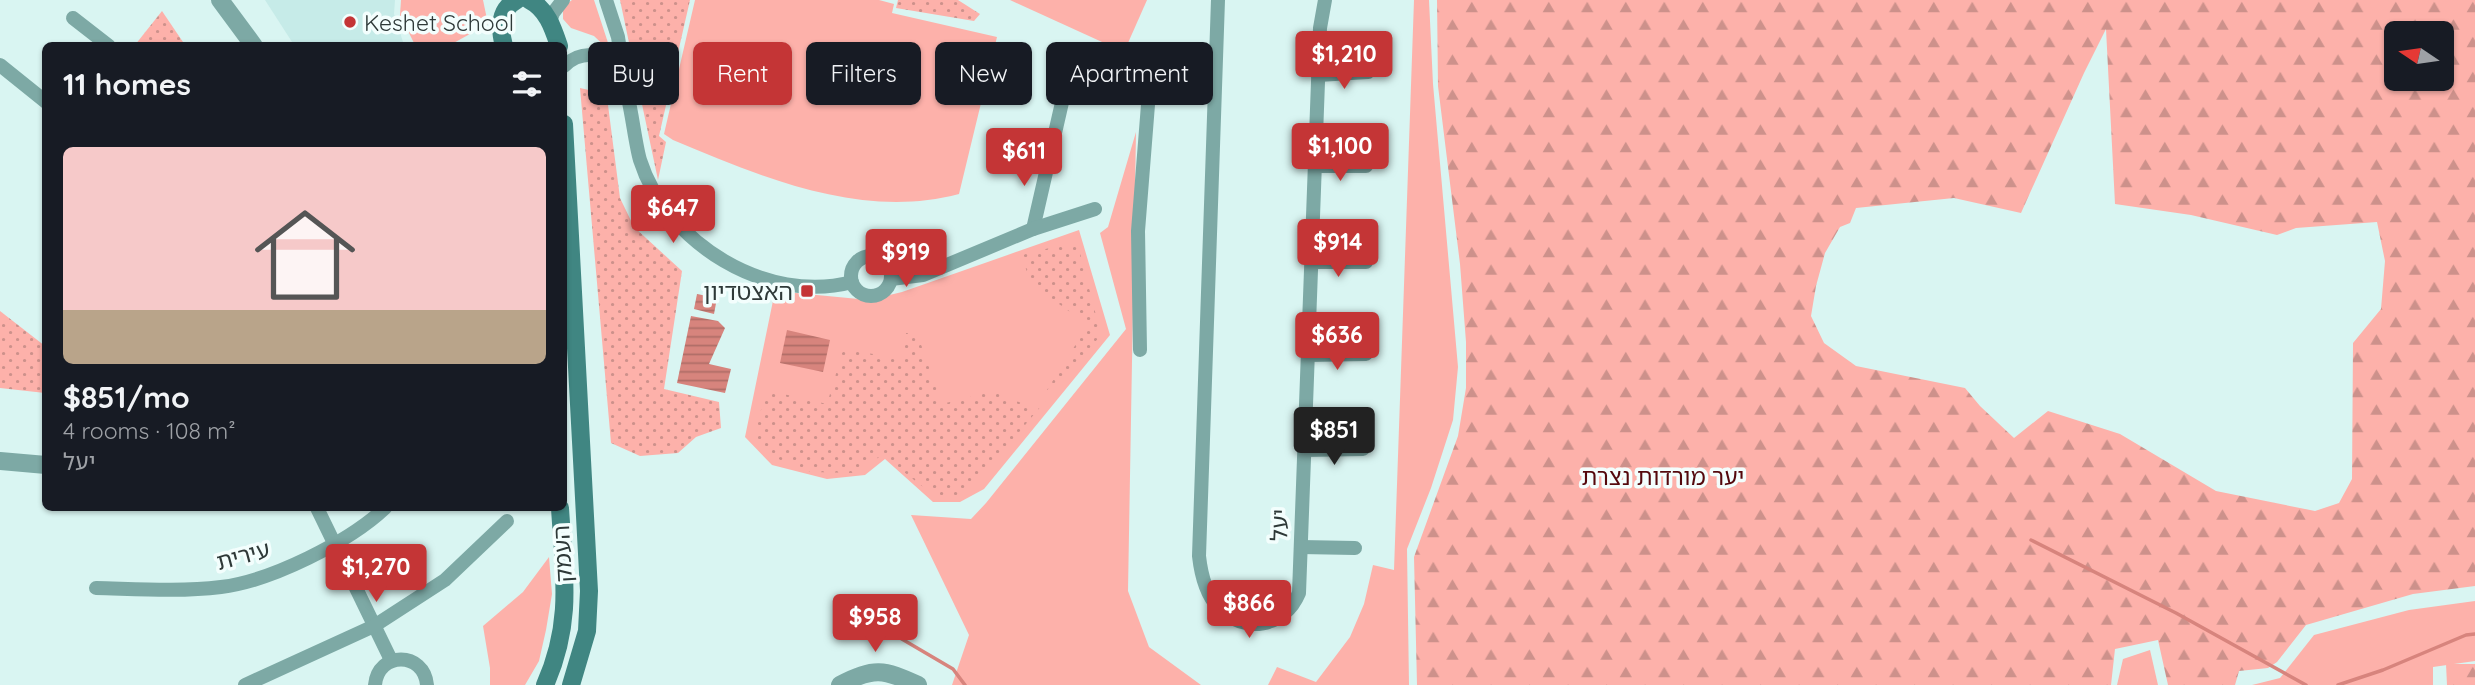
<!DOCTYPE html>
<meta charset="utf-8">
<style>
:root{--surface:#171b24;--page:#20242c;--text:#f1f3f6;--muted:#9ea1a6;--line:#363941;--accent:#c43536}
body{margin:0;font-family:Quicksand,"Noto Sans Hebrew",sans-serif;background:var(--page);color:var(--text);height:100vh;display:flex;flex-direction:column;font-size:26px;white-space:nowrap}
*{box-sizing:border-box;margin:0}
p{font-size:23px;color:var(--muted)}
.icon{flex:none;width:38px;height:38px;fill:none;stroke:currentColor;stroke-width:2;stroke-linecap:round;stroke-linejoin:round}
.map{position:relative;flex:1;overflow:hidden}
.drawer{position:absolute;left:42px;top:42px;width:525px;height:469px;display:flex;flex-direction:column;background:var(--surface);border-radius:10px;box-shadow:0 2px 5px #0004}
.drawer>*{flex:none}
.hud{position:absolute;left:588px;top:42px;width:665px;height:63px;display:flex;gap:14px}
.needle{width:46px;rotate:283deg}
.buttons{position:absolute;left:2384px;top:21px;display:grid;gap:14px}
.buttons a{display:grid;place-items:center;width:70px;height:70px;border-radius:10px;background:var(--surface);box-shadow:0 2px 5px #0004;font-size:35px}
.price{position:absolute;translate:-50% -60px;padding:0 16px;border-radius:7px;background:var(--accent);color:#fff;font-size:23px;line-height:46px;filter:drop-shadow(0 2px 4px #0008)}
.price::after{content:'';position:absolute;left:50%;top:42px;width:21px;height:16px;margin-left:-10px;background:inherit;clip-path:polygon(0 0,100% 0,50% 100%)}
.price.current{background:#222;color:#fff}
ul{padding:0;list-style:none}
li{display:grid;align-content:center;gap:14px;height:371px;padding:0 21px}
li+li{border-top:2px solid var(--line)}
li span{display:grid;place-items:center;height:217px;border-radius:10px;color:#555}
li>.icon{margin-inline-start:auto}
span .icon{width:126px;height:126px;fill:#fffc;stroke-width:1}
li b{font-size:30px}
h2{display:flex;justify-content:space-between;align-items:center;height:84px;padding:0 21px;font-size:30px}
.chip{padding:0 24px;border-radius:10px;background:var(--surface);box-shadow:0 2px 5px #0004;font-size:24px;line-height:63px}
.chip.current{background:var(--accent);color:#fff}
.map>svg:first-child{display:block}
</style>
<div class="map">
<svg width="2475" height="685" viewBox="0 0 2475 685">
<defs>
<pattern id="forest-firs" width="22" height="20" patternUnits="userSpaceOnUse" patternTransform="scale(1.75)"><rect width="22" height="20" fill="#fdb1aa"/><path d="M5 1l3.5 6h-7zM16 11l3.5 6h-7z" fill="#cd918b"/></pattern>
<pattern id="park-dots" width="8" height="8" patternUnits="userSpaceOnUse" patternTransform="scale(1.75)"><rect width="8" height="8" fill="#fdb1aa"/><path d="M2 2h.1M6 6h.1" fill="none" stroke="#cd918b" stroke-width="1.8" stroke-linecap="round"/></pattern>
<pattern id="water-rules" width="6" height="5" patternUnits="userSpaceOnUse" patternTransform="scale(1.75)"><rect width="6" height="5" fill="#d7847d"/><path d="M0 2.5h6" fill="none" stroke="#af6d67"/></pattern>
</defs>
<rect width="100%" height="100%" fill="#d9f5f2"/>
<!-- built -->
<polygon fill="#c6ebe8" points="265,0 395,0 394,14 404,45 294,45"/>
<!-- green -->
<g fill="#fdb1aa">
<polygon points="401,0 483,0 488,24 450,45 415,45 400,15"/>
<polygon points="572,0 594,0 611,52 594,36 571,28 563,19 563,7"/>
<path d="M695,0H879L894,4L892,13L997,37L959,194C861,220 762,177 673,140L664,134Z"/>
<polygon points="1010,0 1147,0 1124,52"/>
<polygon points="1414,0 1429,0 1433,84 1458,367 1453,420 1431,488 1407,549 1409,685 1268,685 1277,667 1316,682 1350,637 1364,604 1373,565 1394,570"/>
<polygon points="1136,132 1128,591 1149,647 1201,685 952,685 969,635 911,515 971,519 986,503 1126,329 1100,233 1108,227"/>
<polygon points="1079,230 1110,335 984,489 960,502 933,502 885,459 865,475 827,479 772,465 745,437 775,291 869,300 902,292"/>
<polygon points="549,557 552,594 546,630 539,661 525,685 490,685 490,668 483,626 523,592"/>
<polygon points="2475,601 2475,661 2433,667 2433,685 2252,685 2280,678 2314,635 2409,610"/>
<polygon points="2150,650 2158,685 2117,685 2123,659"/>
</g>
<!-- forest -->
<g fill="url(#forest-firs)" fill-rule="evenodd">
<path d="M1437,0H2475V586L2413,594L2306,625L2277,662L2268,668L2239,671L2235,685H2168L2158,640L2115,649L2111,685H1417L1414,557L1458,436L1466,388V342L1460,264L1438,86ZM2106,29L2115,204L2191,215L2277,235L2296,228L2377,222L2385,261L2381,309L2353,343L2352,479L2339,503L2315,511L2216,491L2120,434L2048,411L2014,438L1980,406L1965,388L1856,366L1824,343L1811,316L1816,286L1825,253L1840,227L1850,223L1856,208L1954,198L2021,213L2084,73ZM2396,33H2441V79H2396Z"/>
<polygon points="2446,664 2475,664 2475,685 2447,685"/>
</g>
<!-- park -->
<g fill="url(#park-dots)">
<polygon points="620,0 690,0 659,136 666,142 658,180"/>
<polygon points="898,0 958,0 980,14 974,21 896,8"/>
<polygon points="162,11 185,45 135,45"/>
<polygon points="580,88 602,93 608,105 620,198 634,227 682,271 664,389 719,402 721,428 696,437 678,453 640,456 611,443"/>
<polygon points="1077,241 1101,335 977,482 956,498 936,497 882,455 856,473 811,472 773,457 754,438 766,390 827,404 843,350 904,358 906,333 917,333 942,404 994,391 1035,409 1088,325 1030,283 1022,255"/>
<polygon points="0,311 45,346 45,393 0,388"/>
</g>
<!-- water -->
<g fill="url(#water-rules)">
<polygon points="697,294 717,298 714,314 694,309"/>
<polygon points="691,316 718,321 725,328 709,364 731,369 725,393 677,383"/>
<polygon points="787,330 830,340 823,372 780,363"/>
</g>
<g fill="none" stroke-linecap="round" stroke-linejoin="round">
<!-- stream -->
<g stroke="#d7847d" stroke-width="3.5">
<polyline points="2031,540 2176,613 2306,685"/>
<polyline points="895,635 953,669 965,685"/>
<polyline points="2338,685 2383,670 2466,635 2475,634"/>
</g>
<!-- minor -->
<g stroke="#7da9a5" stroke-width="14">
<polyline points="606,0 618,37 624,76"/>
<path d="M1218,0L1199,556C1201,574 1205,593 1218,607C1244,635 1285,627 1299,593L1320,28L1325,0"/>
<polyline points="73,18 109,46"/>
<polyline points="550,22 553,13 563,0"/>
<polyline points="0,65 46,102"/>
<path d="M564,66C578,52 602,50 616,67C630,83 633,136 640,160C666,243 767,305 852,282"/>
<polyline points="1318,75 1368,72"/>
<polyline points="1315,166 1366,166"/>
<path d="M1033,229L1066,85C1084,52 1112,63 1142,72L1149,92L1138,231L1140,350"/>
<circle cx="871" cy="276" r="20"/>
<polyline points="1311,262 1366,262"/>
<polyline points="891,279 923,275 1033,229 1095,209"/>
<polyline points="1308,355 1366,354"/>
<polyline points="1304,450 1363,449"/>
<polyline points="317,508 391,660"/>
<polyline points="1301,547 1355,548"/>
<path d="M96,588C137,589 180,592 221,587C271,581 349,542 385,508"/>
<polyline points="245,685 374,626 445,580 507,521"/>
<path d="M375,685C378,651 424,651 427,685"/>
</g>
<!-- tertiary -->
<g stroke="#7da9a5" stroke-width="18">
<polyline points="220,0 254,46"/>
<polyline points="0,461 46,465"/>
<path d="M840,685C873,667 884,669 918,685"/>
</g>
<!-- secondary -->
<g stroke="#408682" stroke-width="18">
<path d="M529,0C547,9 553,28 559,46"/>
<path d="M504,46C499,28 499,9 517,0"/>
<polyline points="564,124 589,591 587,631 571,685"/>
<path d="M545,685C573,622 564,574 560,508"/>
</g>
</g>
<!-- markers -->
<g fill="#c43536" stroke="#f3fefd" stroke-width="2.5">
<circle cx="350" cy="22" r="7"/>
<rect x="800" y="284" width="14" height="14" rx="3.5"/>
</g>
<g text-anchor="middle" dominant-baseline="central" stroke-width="7" stroke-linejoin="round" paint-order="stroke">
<!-- poi labels -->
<g font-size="23" fill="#2e3938" stroke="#f3fefd" text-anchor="start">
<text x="364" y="22">Keshet School</text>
<text x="793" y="291" text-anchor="end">האצטדיון</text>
</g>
<!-- park labels -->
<g font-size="23" fill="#54080c" stroke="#f3fefd">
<text x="1663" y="476">יער מורדות נצרת</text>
</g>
<!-- street labels -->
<g font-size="23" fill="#2e3938" stroke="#f3fefd">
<text transform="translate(1279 525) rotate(-88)">יעל</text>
<text transform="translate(562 554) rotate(-93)">העמק</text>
<text transform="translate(243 555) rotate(-15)">עירית</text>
</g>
</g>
</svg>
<div class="buttons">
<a><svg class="needle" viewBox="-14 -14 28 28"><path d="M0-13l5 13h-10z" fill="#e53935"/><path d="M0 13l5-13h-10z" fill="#9ea1a6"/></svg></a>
</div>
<b class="price" style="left:1344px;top:91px">$1,210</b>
<b class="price" style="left:1340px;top:183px">$1,100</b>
<b class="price" style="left:1024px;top:188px">$611</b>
<b class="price" style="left:673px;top:245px">$647</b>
<b class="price" style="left:1338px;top:279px">$914</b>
<b class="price" style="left:906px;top:289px">$919</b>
<b class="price" style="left:1337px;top:372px">$636</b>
<b class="price current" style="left:1334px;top:467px">$851</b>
<b class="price" style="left:376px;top:604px">$1,270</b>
<b class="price" style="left:1249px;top:640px">$866</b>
<b class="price" style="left:875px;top:654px">$958</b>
<div class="hud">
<a class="chip">Buy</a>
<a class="chip current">Rent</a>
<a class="chip">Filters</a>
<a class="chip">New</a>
<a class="chip">Apartment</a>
</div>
<section class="drawer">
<h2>11 homes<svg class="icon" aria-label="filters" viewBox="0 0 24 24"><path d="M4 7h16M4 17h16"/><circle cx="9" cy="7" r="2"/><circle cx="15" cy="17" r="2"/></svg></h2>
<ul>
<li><span style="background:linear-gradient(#f6c9c9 75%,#b9a48a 0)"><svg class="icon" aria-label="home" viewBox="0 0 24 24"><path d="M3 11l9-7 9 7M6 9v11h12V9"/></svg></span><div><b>$851/mo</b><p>4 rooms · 108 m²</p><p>יעל</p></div></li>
</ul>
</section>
</div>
